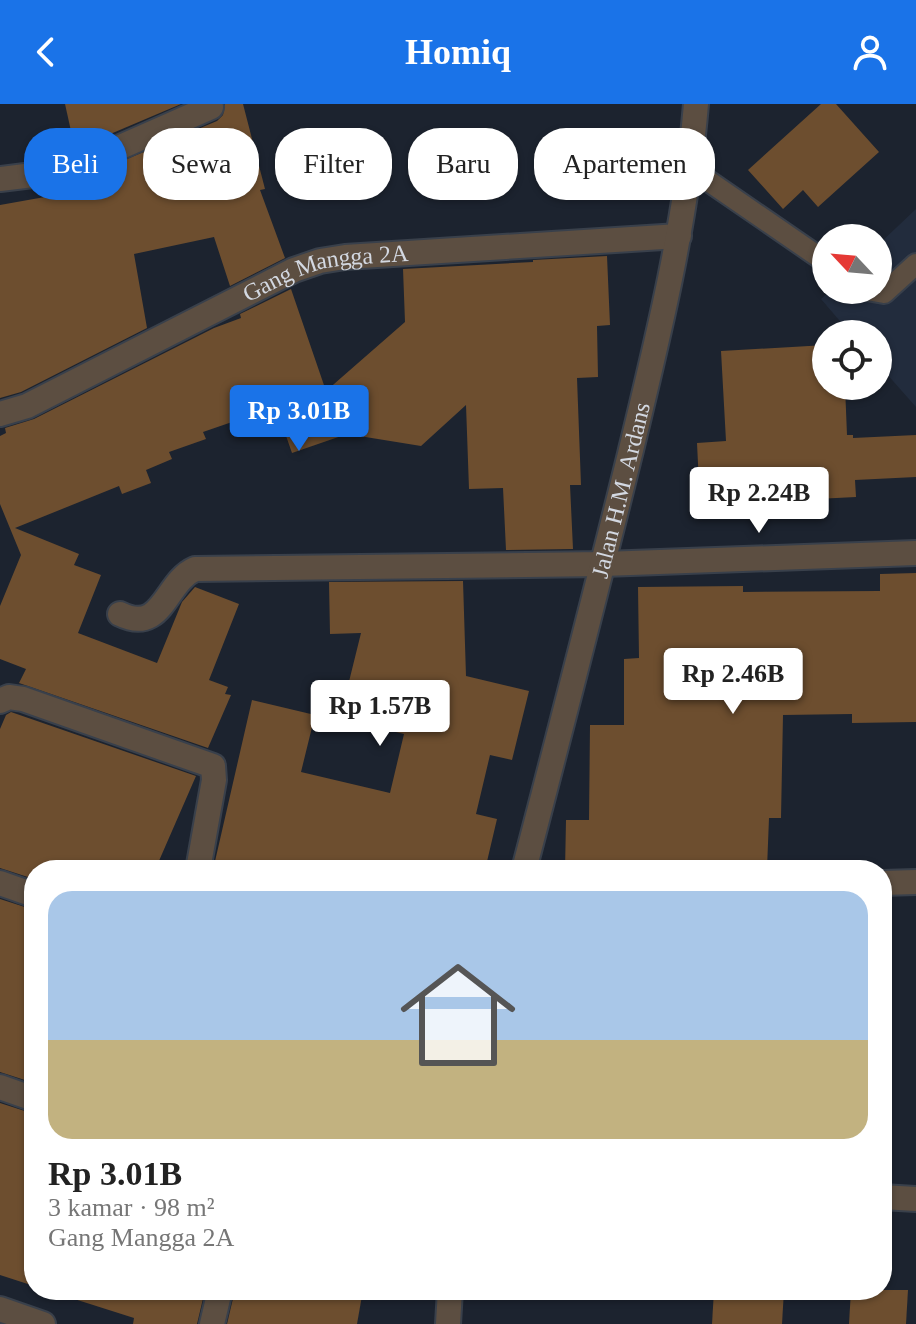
<!DOCTYPE html>
<html lang="id">
<meta charset="utf-8">
<style>
:root{--surface:#fff;--page:#f2f2f2;--text:#222;--muted:#767676;--accent:#1a73e8}
body{margin:0;font-family:"Times New Roman",serif;background:var(--page);color:var(--text);height:100vh;display:flex;flex-direction:column;font-size:30px;white-space:nowrap}
*{box-sizing:border-box;margin:0}
p{font-size:26px;color:var(--muted)}
.icon{flex:none;width:44px;height:44px;fill:none;stroke:currentColor;stroke-width:2;stroke-linecap:round;stroke-linejoin:round}
.map{position:relative;flex:1;overflow:hidden}
.sheet{position:absolute;left:24px;top:756px;width:868px;height:440px;display:flex;flex-direction:column;background:var(--surface);border-radius:32px;box-shadow:0 2px 6px #0004}
.sheet>*{flex:none}
.banner{position:absolute;left:24px;top:24px;width:868px;height:72px;display:flex;gap:16px}
.needle{width:52px;rotate:296deg}
.tools{position:absolute;left:812px;top:120px;display:grid;gap:16px}
.tools a{display:grid;place-items:center;width:80px;height:80px;border-radius:50%;background:var(--surface);box-shadow:0 2px 6px #0004;font-size:40px}
.price{position:absolute;translate:-50% -68px;padding:0 18px;border-radius:8px;background:#fff;color:#222;font-size:26px;line-height:52px;filter:drop-shadow(0 2px 4px #0008)}
.price::after{content:'';position:absolute;left:50%;top:48px;width:24px;height:18px;margin-left:-12px;background:inherit;clip-path:polygon(0 0,100% 0,50% 100%)}
.price.selected{background:var(--accent);color:#fff}
ul{padding:0;list-style:none}
li{display:grid;align-content:center;gap:16px;height:424px;padding:0 24px}
li span{display:grid;place-items:center;height:248px;border-radius:24px;color:#555}
li>.icon{margin-inline-start:auto}
span .icon{width:144px;height:144px;fill:#fffc;stroke-width:1}
li b{font-size:34px}
.pill{padding:0 28px;border-radius:32px;background:var(--surface);box-shadow:0 2px 6px #0004;font-size:28px;line-height:72px}
.pill.selected{background:var(--accent);color:#fff}
header{display:flex;justify-content:space-between;align-items:center;height:104px;padding:0 24px;background:var(--accent);color:#fff;font-size:36px;font-weight:700}
.map>svg:first-child{display:block}
</style>
<header><svg class="icon" aria-label="back" viewBox="0 0 24 24"><path d="M15 5l-7 7 7 7"/></svg>Homiq<svg class="icon" aria-label="person" viewBox="0 0 24 24"><circle cx="12" cy="8" r="4"/><path d="M4 21q1-7 8-7t8 7"/></svg></header>
<div class="map">
<svg width="916" height="1220" viewBox="0 0 916 1220">
<rect width="100%" height="100%" fill="#1c232f"/>
<!-- built -->
<polygon fill="#222c3d" points="916,105 916,303 878,260 878,230 851,230 821,195 831,186 878,186 878,141"/>
<!-- building -->
<g fill="#6d4e2f">
<polygon points="65,0 181,0 75,45"/>
<polygon points="225,0 243,0 265,85 260,86 285,154 230,182 214,133 134,150 147,224 21,288 0,294 0,101 84,86 82,74 217,17 223,11"/>
<polygon points="821,0 836,0 879,48 818,103 803,86 783,105 748,66"/>
<polygon points="607,152 610,221 597,222 598,273 577,274 581,381 570,381 573,445 506,446 503,384 469,385 466,301 421,342 347,330 292,349 276,303 203,328 206,335 169,348 172,355 146,366 151,379 122,390 119,382 15,424 79,450 74,461 101,471 78,529 157,559 182,498 195,483 239,500 209,576 228,583 225,590 231,591 208,644 19,579 26,565 0,555 0,502 21,451 0,400 0,332 6,329 5,324 34,315 214,224 241,214 240,210 291,185 326,287 405,218 403,165 533,158 533,156"/>
<polygon points="826,241 826,282 845,282 847,331 853,331 853,334 916,331 916,373 855,376 856,393 700,401 697,339 726,337 721,247"/>
<polygon points="916,469 916,618 852,619 852,610 783,611 781,714 769,714 767,765 565,766 566,716 589,716 590,621 624,621 624,555 639,554 638,483 743,482 743,488 880,487 880,470"/>
<polygon points="463,477 466,572 529,587 512,656 490,651 476,710 497,715 485,766 213,766 252,596 315,611 301,668 390,689 404,630 340,614 361,529 330,530 329,478"/>
<polygon points="11,608 196,672 155,766 34,766 34,775 0,764 0,625 6,611"/>
<polygon points="0,795 34,806 34,979 0,968"/>
<polygon points="0,999 34,1010 34,1182 0,1171"/>
<polygon points="69,1186 205,1186 197,1220 133,1220 134,1214 68,1193"/>
<polygon points="235,1186 363,1186 357,1220 227,1220"/>
<polygon points="714,1186 784,1186 782,1220 712,1220"/>
<polygon points="851,1186 908,1186 906,1220 849,1220"/>
</g>
<g fill="none" stroke-linecap="round" stroke-linejoin="round">
<!-- service casing -->
<g stroke="#39404b" stroke-width="24">
<g id="service">
<polyline points="691,65 826,158"/>
<polyline points="867,186 884,189 916,160"/>
</g>
</g>
<!-- minor casing -->
<g stroke="#39404b" stroke-width="28">
<g id="minor">
<polyline points="0,75 41,70 91,56 211,3"/>
<path id="s1" d="M0,310L27,302L294,166L320,157L345,153L679,132"/>
<path d="M120,510C163,531 165,478 195,465L603,460L916,449"/>
<polyline points="0,597 9,593 23,595 213,662 214,676 198,766"/>
<polyline points="0,779 34,791"/>
<polyline points="882,779 916,778"/>
<polyline points="0,983 34,995"/>
<polyline points="882,1093 916,1095"/>
<polyline points="0,1205 43,1220"/>
<polyline points="212,1220 220,1186"/>
</g>
</g>
<!-- tertiary casing -->
<g stroke="#39404b" stroke-width="28">
<g id="tertiary">
<path id="s2" d="M524,766C560,627 596,489 630,350C658,234 686,119 696,0"/>
<polyline points="448,1220 450,1186"/>
</g>
</g>
<!-- service -->
<use href="#service" stroke="#5c4e41" stroke-width="20"/>
<!-- minor -->
<use href="#minor" stroke="#5c4e41" stroke-width="24"/>
<!-- tertiary -->
<use href="#tertiary" stroke="#5c4e41" stroke-width="24"/>
</g>
<g text-anchor="middle" dominant-baseline="central" stroke-width="8" stroke-linejoin="round" paint-order="stroke">
<!-- street labels -->
<g font-size="24" fill="#d3d8e1" stroke="#090c12">
<text stroke="none"><textPath href="#s1" startOffset="358">Gang Mangga 2A</textPath></text>
<text stroke="none"><textPath href="#s2" startOffset="392">Jalan H.M. Ardans</textPath></text>
</g>
</g>
</svg>
<div class="tools">
<a><svg class="needle" viewBox="-14 -14 28 28"><path d="M0-13l5 13h-10z" fill="#e53935"/><path d="M0 13l5-13h-10z" fill="#767676"/></svg></a>
<a><svg class="icon" aria-label="locate" viewBox="0 0 24 24"><circle cx="12" cy="12" r="6"/><path d="M12 2v4M12 18v4M2 12h4M18 12h4"/></svg></a>
</div>
<b class="price selected" style="left:299px;top:349px">Rp 3.01B</b>
<b class="price" style="left:759px;top:431px">Rp 2.24B</b>
<b class="price" style="left:733px;top:612px">Rp 2.46B</b>
<b class="price" style="left:380px;top:644px">Rp 1.57B</b>
<div class="banner">
<a class="pill selected">Beli</a>
<a class="pill">Sewa</a>
<a class="pill">Filter</a>
<a class="pill">Baru</a>
<a class="pill">Apartemen</a>
</div>
<section class="sheet">
<ul>
<li><span style="background:linear-gradient(#a9c7e8 60%,#c2b280 0)"><svg class="icon" aria-label="home" viewBox="0 0 24 24"><path d="M3 11l9-7 9 7M6 9v11h12V9"/></svg></span><div><b>Rp 3.01B</b><p>3 kamar · 98 m²</p><p>Gang Mangga 2A</p></div></li>
</ul>
</section>
</div>
